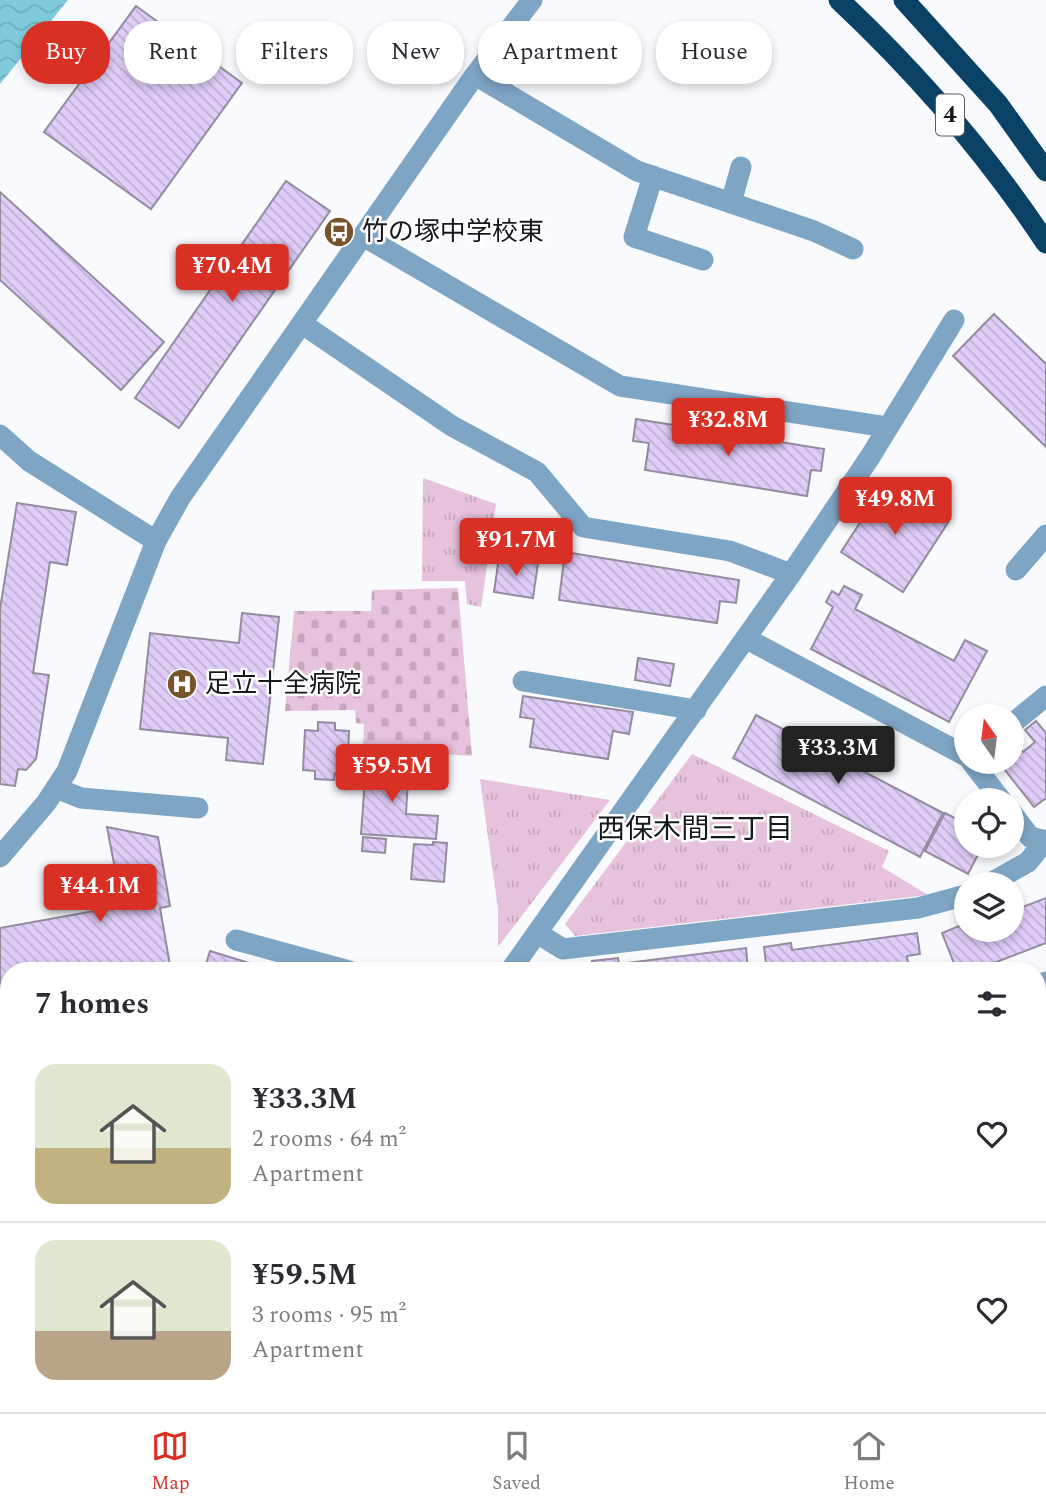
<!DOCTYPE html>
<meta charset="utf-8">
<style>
:root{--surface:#fff;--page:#f7f7f7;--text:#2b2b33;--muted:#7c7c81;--line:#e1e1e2;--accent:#d93025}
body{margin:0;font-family:Spectral,"Noto Sans JP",serif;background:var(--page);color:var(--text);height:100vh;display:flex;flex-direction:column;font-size:26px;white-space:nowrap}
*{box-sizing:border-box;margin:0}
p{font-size:23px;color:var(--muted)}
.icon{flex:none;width:38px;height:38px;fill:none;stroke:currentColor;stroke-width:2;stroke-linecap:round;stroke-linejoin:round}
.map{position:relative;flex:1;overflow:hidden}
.sheet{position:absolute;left:0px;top:962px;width:1046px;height:450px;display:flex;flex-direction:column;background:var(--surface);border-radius:28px 28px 0 0;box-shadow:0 4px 10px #0003}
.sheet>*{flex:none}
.top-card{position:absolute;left:21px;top:21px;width:1004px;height:63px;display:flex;gap:14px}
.needle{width:46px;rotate:346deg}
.fabs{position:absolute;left:954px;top:704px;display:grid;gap:14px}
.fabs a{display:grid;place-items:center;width:70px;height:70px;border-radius:50%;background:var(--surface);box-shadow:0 4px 10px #0003;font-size:35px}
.price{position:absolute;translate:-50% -60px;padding:0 16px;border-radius:7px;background:var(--accent);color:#fff;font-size:23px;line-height:46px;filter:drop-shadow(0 2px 4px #0008)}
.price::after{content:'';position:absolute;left:50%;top:42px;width:21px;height:16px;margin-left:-10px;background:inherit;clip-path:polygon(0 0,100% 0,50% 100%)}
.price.on{background:#222;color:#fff}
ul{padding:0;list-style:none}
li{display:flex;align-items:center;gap:21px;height:175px;padding:0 35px}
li+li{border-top:2px solid var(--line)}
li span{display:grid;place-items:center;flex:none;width:196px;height:140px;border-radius:21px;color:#555}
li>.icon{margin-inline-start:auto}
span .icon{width:84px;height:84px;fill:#fffc;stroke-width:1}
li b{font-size:30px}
h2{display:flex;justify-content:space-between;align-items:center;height:84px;padding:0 35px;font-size:30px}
.pill{padding:0 24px;border-radius:28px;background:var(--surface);box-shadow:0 4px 10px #0003;font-size:24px;line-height:63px}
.pill.on{background:var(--accent);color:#fff}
.tab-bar{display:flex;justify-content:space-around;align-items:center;height:98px;border-top:2px solid var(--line);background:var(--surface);font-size:19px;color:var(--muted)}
.tab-bar a{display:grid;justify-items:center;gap:4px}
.tab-bar .on{color:var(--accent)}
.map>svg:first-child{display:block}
</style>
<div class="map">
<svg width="1046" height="1412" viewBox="0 0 1046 1412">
<defs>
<pattern id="grass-tufts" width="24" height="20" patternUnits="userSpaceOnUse" patternTransform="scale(1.75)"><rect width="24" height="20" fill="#e7c2dd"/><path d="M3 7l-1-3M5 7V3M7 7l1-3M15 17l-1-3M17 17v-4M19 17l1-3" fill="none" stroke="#c5a6bd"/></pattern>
<pattern id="cemetery-stones" width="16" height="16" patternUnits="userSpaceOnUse" patternTransform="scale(1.75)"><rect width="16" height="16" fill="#e7c2dd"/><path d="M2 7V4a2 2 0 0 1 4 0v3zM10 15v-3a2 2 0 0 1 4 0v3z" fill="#c5a6bd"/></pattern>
<pattern id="water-waves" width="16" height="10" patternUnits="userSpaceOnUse" patternTransform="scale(1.75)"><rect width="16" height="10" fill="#7fcbdb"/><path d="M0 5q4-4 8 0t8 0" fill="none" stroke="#6daebc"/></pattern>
<pattern id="building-back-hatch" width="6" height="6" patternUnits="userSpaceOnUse" patternTransform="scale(1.75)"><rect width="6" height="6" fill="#dfccf7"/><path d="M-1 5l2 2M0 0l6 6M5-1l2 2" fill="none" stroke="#beaed3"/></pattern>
</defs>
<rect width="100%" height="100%" fill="#f8fafe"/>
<!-- grass -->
<g fill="url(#grass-tufts)">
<polygon points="423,478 496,504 481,607 467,604 465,581 422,581"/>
<polygon points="692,754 889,851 882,867 928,895 575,936 565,924"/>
<polygon points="480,779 610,800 498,947 498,909"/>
<polygon points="789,1404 870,1404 872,1412 791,1412"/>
</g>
<!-- cemetery -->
<polygon fill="url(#cemetery-stones)" points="458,588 472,756 363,748 364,724 356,723 355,710 285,711 294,611 371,611 372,590"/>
<!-- water -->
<polygon fill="url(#water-waves)" points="0,0 68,0 0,84"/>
<!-- building -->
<g fill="url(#building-back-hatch)" stroke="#948b9e" stroke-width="2">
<polygon points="136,6 242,83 151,209 44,132"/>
<polygon points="286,181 330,211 179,428 135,398"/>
<polygon points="0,192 164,342 121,390 0,280"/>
<polygon points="994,314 1046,364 1046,447 953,356"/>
<polygon points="636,419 824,449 821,471 811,470 807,496 645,470 649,443 633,441"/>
<polygon points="887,481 949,521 903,592 841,552"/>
<polygon points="17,503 76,512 67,565 50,562 33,673 49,675 36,759 26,770 18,769 15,786 0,784 0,609"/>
<polygon points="565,552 739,580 736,603 720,601 717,623 559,600"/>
<polygon points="499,557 538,563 533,598 494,592"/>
<polygon points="844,586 862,595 855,609 954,661 965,640 987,651 949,722 811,649 833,607 826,602 832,591 839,595"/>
<polygon points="242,613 279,617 263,764 226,760 228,738 140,729 150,633 239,643"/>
<polygon points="638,658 674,664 670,686 635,680"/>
<polygon points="523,696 633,712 629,734 613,731 608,759 530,747 534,719 520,717"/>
<polygon points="756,715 943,813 920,857 733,758"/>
<polygon points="1036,721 1046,733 1046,798 1034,807 998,761 1012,761 1014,740 1023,752 1035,742 1025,730"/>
<polygon points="318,722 335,723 335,730 349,731 347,774 335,773 334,780 315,779 315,771 303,770 305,730 318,731"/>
<polygon points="381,760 409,763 406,814 438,816 436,839 361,834 366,765 381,766"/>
<polygon points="945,813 966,824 966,845 983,845 968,874 925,851"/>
<polygon points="107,827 158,837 170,906 160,908 171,971 9,971 9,1004 0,1006 0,928 122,906"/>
<polygon points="363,837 386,839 385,853 362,851"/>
<polygon points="433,842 447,843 444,882 411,879 414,844 433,845"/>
<polygon points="1046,898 1046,943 973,971 957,971 942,933 964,924 966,929 1012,929 1012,911"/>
<polygon points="917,933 920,954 907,956 909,971 767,971 764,947 791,943 792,950"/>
<polygon points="746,948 748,970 739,971 593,971 592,961 618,958 619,964"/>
<polygon points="210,951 276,971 204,971"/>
<polygon points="9,1010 9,1047 0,1049 0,1012"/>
<polygon points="1046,1010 1046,1159 1038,1101 1038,1011"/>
<polygon points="0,1166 9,1185 9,1204 0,1208"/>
<polygon points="1046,1306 1046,1362 1038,1364 1038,1325 1046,1323 1042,1307"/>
<polygon points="365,1404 524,1404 524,1412 366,1412"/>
<polygon points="622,1404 720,1404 682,1412 624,1412"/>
</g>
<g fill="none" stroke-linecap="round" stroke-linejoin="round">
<!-- minor -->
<g stroke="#7fa5c5" stroke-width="21">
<polyline points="475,75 637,171 814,231 853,249"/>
<polyline points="653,176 634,237 703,260"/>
<polyline points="731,203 741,167"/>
<polyline points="363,236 620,386 887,427"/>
<polyline points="304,325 452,426 537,472 583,527 730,551 791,574"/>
<polyline points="0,435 29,461 156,541"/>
<polyline points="1016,570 1046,535"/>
<polyline points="747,639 966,756"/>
<polyline points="523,681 696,710"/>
<polyline points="1012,724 1046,696"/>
<polyline points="971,761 1001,800"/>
<polyline points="56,788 81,798 198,808"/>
<polyline points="1012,813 1030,837 1046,841"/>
<polyline points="0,857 46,803 67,771 156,541 180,498 475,75 532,0"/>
<polyline points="989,884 1028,862 1046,840"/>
<polyline points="537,933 563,949 918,908 966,895"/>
<polyline points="236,940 349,971"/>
<polyline points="510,971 791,574 870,457 954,320"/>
<polyline points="1038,985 1046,982"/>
<polyline points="0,1119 9,1141"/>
<polyline points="1038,1243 1046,1277"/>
<polyline points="1038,1303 1046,1296"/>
<polyline points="1038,1401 1046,1399"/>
<polyline points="152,1404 156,1412"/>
<polyline points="778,1404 780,1412"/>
<polyline points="306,1412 308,1404"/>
<polyline points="979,1412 1023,1404"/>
</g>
<!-- highway -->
<g stroke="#0a4267" stroke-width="21">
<path d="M839,0C917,73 987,154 1046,243"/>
<polyline points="904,0 998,104 1046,171"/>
</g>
</g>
<!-- icons -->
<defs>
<g id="bus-disc" transform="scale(1.575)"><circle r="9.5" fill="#76532b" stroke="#fff"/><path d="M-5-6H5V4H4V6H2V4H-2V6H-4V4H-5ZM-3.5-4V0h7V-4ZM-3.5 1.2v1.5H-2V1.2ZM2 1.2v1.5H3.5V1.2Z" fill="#fff"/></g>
<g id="hospital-disc" transform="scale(1.575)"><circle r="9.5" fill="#76532b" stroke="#fff"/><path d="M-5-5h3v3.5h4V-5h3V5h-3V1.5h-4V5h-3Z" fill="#fff"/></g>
</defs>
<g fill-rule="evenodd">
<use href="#bus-disc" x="339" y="232"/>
<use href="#hospital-disc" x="182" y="684"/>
</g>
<g text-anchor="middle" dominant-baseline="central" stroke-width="5" stroke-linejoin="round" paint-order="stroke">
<!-- shield labels -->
<rect fill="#fff" stroke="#5b5d62" stroke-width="2" x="936" y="94.5" width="28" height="41" rx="5"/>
<g font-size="24" font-weight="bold" fill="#15171e">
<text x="950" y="115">4</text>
</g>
<!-- poi labels -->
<g font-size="26" fill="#15171e" stroke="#fff" text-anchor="start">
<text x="362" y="232">竹の塚中学校東</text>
<text x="205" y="684">足立十全病院</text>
</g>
<!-- neighbourhood labels -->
<g font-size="28" fill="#15171e" stroke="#fff">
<text x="695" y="829">西保木間三丁目</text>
</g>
</g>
</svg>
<div class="fabs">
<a><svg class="needle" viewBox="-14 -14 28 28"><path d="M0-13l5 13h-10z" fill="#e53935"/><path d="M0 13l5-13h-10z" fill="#7c7c81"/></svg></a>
<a><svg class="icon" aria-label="locate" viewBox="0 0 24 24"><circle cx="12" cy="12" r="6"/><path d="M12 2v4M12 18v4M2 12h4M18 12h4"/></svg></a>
<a><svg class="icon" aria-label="layers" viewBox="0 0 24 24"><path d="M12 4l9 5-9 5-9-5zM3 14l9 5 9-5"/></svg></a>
</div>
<b class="price" style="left:232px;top:304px">¥70.4M</b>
<b class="price" style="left:728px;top:458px">¥32.8M</b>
<b class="price" style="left:895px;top:537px">¥49.8M</b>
<b class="price" style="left:516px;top:578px">¥91.7M</b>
<b class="price on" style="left:838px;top:786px">¥33.3M</b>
<b class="price" style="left:392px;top:804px">¥59.5M</b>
<b class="price" style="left:100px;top:924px">¥44.1M</b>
<div class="top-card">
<a class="pill on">Buy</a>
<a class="pill">Rent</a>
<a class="pill">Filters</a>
<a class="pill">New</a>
<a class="pill">Apartment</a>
<a class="pill">House</a>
</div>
<section class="sheet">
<h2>7 homes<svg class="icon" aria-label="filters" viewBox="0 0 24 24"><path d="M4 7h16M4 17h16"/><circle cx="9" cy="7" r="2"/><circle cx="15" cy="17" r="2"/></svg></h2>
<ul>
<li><span style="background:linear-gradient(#dfe7d0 60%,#c2b280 0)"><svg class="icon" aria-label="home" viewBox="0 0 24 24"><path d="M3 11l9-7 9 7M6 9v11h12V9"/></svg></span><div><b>¥33.3M</b><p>2 rooms · 64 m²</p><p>Apartment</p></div><svg class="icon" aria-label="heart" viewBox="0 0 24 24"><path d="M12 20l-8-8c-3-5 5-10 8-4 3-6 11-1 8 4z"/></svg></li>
<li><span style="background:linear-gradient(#dfe7d0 65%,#b9a48a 0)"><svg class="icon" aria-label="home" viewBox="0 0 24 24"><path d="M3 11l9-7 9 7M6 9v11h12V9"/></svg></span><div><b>¥59.5M</b><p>3 rooms · 95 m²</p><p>Apartment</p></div><svg class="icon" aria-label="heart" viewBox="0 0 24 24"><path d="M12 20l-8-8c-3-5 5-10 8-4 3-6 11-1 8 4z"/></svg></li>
</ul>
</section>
</div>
<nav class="tab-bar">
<a class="on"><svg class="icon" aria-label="map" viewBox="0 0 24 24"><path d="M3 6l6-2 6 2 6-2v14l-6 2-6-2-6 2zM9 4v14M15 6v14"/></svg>Map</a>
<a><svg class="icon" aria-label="saved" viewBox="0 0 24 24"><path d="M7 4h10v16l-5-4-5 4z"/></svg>Saved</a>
<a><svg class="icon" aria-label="home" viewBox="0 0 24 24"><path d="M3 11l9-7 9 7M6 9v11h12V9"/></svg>Home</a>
</nav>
